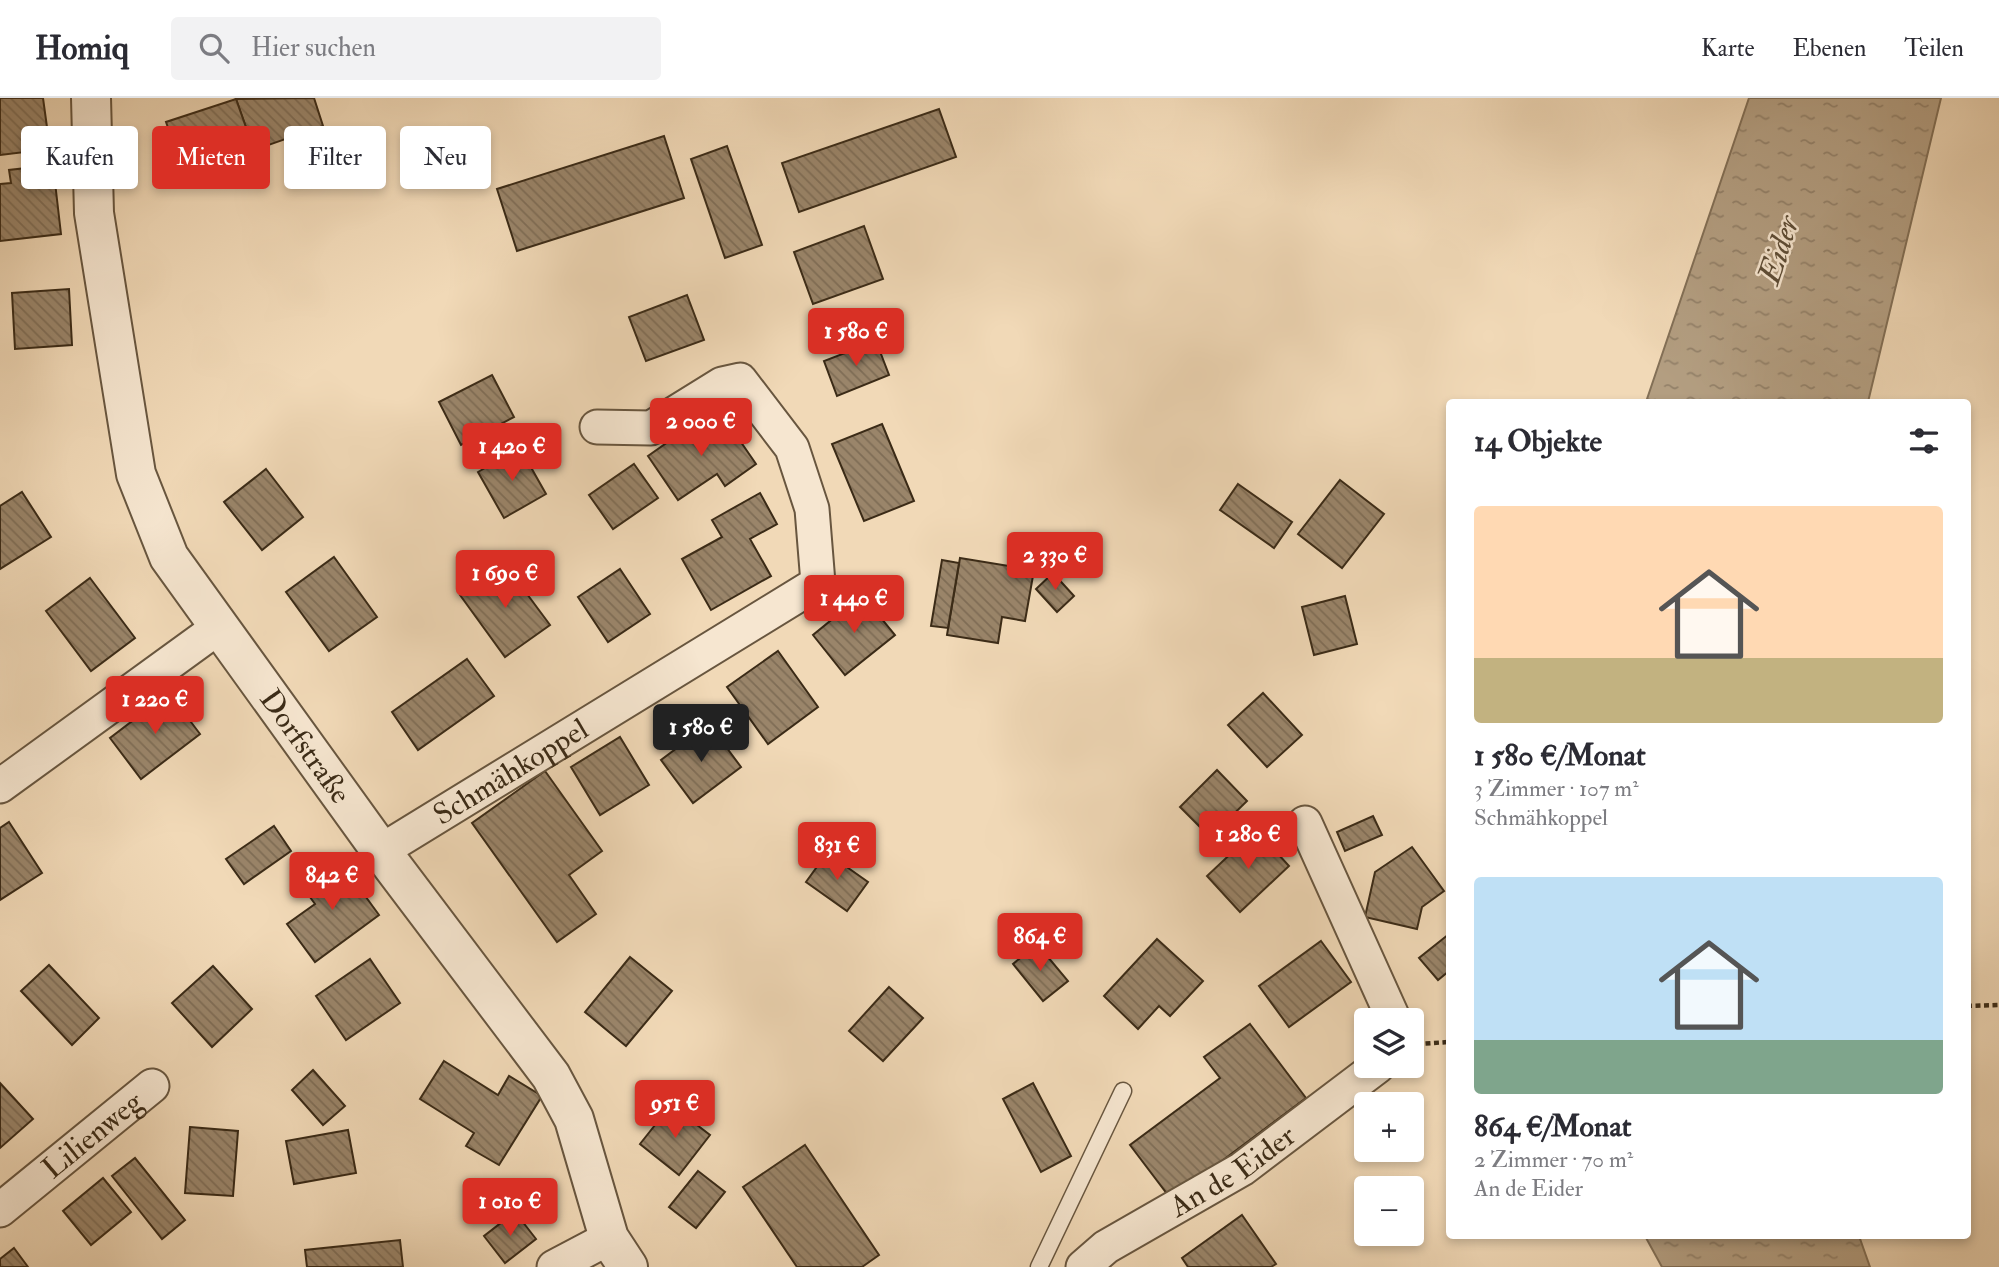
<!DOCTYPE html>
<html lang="de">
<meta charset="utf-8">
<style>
:root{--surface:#fff;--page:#f2f2f3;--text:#2b2b33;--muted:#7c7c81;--line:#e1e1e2;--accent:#d93025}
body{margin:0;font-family:"IM FELL Double Pica",serif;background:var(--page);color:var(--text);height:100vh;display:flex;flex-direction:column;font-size:26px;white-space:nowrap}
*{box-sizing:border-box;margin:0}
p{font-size:23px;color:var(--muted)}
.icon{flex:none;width:38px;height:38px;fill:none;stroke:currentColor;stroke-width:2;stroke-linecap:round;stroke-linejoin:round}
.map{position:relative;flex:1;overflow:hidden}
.panel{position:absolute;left:1446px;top:301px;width:525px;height:840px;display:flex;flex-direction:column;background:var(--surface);border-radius:7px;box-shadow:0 4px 10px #0003}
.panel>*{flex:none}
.guide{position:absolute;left:21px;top:28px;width:665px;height:63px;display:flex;gap:14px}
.fabs{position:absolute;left:1354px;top:910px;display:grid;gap:14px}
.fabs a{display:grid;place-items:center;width:70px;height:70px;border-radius:7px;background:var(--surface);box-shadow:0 4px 10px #0003;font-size:35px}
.price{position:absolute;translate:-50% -60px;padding:0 16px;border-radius:7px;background:var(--accent);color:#fff;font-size:23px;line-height:46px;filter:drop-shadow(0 2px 4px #0008)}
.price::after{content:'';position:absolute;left:50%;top:42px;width:21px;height:16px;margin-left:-10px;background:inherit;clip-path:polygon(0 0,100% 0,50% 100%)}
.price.current{background:#222;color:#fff}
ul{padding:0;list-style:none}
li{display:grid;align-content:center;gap:14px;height:371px;padding:0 28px}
li span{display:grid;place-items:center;height:217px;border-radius:7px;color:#555}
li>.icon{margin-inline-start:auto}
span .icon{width:126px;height:126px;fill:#fffc;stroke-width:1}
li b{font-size:30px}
h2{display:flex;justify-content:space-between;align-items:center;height:84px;padding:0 28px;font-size:30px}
.pill{padding:0 24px;border-radius:7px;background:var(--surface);box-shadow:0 4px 10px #0003;font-size:24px;line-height:63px}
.pill.current{background:var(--accent);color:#fff}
header{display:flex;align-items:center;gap:42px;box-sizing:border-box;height:98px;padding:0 35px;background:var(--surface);border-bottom:2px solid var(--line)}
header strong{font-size:33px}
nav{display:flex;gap:38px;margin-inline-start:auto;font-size:24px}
.search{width:490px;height:63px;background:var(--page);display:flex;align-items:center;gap:18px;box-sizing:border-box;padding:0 24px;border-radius:7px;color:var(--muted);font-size:26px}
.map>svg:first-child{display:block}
</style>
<header>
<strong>Homiq</strong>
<div class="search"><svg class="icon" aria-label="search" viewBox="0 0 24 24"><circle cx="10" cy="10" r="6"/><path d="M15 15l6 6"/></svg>Hier suchen</div>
<nav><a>Karte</a><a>Ebenen</a><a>Teilen</a></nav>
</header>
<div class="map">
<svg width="1999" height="1169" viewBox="0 0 1999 1169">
<defs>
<pattern id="water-ripples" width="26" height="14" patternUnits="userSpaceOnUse" patternTransform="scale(1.75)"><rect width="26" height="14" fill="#b39e81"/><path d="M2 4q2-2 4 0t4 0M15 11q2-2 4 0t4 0" fill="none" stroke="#938169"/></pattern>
<pattern id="building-back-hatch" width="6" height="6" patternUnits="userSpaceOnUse" patternTransform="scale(1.75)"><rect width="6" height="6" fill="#9a856a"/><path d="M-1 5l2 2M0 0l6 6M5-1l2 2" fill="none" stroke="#7f6d56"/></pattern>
</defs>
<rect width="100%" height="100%" fill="#f1d9b7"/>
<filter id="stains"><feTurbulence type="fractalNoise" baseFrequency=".00286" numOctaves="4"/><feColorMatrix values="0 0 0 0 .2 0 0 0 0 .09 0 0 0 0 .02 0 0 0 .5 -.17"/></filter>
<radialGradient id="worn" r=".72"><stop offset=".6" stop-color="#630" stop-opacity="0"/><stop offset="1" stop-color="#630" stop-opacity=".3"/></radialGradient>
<!-- water -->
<g fill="url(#water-ripples)" stroke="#837057" stroke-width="2">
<polygon points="1749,0 1941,0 1868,304 1646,304"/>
<polygon points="1645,1138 1859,1138 1870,1169 1662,1169"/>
</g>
<!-- building -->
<g fill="url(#building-back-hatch)" stroke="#3b2b17" stroke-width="2">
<polygon points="0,0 43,0 50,51 0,57"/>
<polygon points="314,0 323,28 254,52 236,1"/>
<polygon points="236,1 254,52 184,75 166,24"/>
<polygon points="939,11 956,59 799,114 782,65"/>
<polygon points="664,38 684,100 517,153 497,91"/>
<polygon points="727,48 762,147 725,160 691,61"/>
<polygon points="53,67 61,136 0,143 0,86 11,85 9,72"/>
<polygon points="864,128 883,181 813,206 794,154"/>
<polygon points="69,191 72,247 15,251 12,195"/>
<polygon points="687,197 704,242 646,263 629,219"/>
<polygon points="876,243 889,277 837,298 824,263"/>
<polygon points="492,277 514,319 461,347 439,304"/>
<polygon points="725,321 756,366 725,388 717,376 678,402 648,358 695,325 703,336"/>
<polygon points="882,326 914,403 864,423 832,346"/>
<polygon points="520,350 546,396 504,420 478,374"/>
<polygon points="634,366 658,400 613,431 589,397"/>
<polygon points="266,371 303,419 262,452 224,404"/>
<polygon points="1340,382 1384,416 1342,470 1298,436"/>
<polygon points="1238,386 1292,424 1274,450 1220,412"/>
<polygon points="22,394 51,439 0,471 0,408"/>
<polygon points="760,395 777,426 750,441 771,478 711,512 682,461 722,439 712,422"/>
<polygon points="334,459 377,519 329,553 286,494"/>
<polygon points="960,460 1034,472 1025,523 1002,519 998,545 947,537"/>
<polygon points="942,462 959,465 948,530 931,528"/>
<polygon points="504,465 550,527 505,559 460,497"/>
<polygon points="620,471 650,516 608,544 578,499"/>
<polygon points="1053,475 1074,498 1057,514 1036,491"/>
<polygon points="90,480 135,540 91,573 46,513"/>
<polygon points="862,497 895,537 845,577 813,537"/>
<polygon points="1345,498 1357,546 1314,557 1302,509"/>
<polygon points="778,553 818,609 768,646 727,589"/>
<polygon points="467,561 494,598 418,652 392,614"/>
<polygon points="169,595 200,636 141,681 110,640"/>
<polygon points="1263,595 1302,637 1267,669 1228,627"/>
<polygon points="709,626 741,669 693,705 661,662"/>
<polygon points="620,639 649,687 600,717 571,669"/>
<polygon points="1217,672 1247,703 1210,739 1180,709"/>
<polygon points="545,673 602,753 569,777 596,816 557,844 472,725"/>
<polygon points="1373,718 1382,737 1345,753 1337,734"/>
<polygon points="9,724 42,775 0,802 0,730"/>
<polygon points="274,728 291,753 244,786 226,761"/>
<polygon points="1256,732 1289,768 1240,814 1207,778"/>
<polygon points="1412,749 1444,793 1422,809 1417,831 1365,819 1375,774"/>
<polygon points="827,755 868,784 847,813 806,784"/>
<polygon points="339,762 379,817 315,864 287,826 315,806 302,788"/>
<polygon points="1449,836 1449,873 1438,882 1419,860"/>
<polygon points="1157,841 1203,883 1170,918 1159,908 1138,931 1104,898"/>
<polygon points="1321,843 1351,884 1289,929 1259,888"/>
<polygon points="1037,846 1068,883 1043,903 1013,866"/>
<polygon points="630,859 672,893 626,948 585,914"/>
<polygon points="370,861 400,905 346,942 316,898"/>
<polygon points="49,867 99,920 72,947 21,893"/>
<polygon points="213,868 252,911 212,949 172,905"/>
<polygon points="889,889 923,920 883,963 849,933"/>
<polygon points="1250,926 1306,1000 1171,1101 1130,1047 1220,980 1204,959"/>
<polygon points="444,963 498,997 509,978 542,998 499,1067 466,1048 474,1035 420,1001"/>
<polygon points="313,972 345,1008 323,1027 292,992"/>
<polygon points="0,985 33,1021 0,1050"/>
<polygon points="1033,985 1071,1058 1041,1074 1003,1001"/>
<polygon points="671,1007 710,1037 679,1077 640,1046"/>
<polygon points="190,1029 238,1033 233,1098 185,1095"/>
<polygon points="348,1032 356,1075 294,1086 286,1043"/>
<polygon points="805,1047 879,1157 862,1169 797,1169 743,1089"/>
<polygon points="135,1060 185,1122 162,1141 112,1078"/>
<polygon points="698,1073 725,1094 696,1130 669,1109"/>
<polygon points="103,1080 131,1114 91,1147 63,1113"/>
<polygon points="515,1114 536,1141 505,1165 484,1138"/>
<polygon points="1242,1117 1276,1166 1271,1169 1188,1169 1182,1160"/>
<polygon points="400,1142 403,1169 307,1169 305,1152"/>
<polygon points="14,1150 28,1169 0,1169 0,1161"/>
</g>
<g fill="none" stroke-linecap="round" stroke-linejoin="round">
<!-- service casing -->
<g stroke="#68563f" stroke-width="19">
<polyline id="service" points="1039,1169 1123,993"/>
</g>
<!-- minor casing -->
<g stroke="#68563f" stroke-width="37">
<g id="minor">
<polyline points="0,688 219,529"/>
<polyline points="1305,725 1394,922"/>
<path id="s1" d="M381,753L818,485L812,411L792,350L740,282L722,286L651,330L597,329"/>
<path id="s2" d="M0,1112L152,988"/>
<polyline points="554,1169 609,1140"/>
<path id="s3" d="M1083,1169L1106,1149L1242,1071L1378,968"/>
</g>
</g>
<!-- tertiary casing -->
<g stroke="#68563f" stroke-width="42">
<g id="tertiary">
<path id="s4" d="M91,0L94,115L136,376L169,459L381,753L551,978L574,1021L609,1140L628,1169"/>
</g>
</g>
<!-- path -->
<g stroke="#3b2b17" stroke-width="4.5" stroke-dasharray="5 3.5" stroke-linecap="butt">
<polyline points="1967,908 1999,907"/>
<polyline points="1417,946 1449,944"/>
</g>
<!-- service -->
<use href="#service" stroke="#f6e6d0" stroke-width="16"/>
<!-- minor -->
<use href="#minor" stroke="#f6e6d0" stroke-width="33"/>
<!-- tertiary -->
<use href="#tertiary" stroke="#f6e6d0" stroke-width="38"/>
</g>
<g text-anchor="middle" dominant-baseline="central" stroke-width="5" stroke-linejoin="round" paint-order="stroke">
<!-- street labels -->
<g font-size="30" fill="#3b2b17" stroke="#f6e6d0">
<text stroke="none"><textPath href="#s4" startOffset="702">Dorfstraße</textPath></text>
<text stroke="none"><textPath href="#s1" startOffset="152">Schmähkoppel</textPath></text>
<text stroke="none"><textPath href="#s2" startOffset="119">Lilienweg</textPath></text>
<text stroke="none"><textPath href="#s3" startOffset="178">An de Eider</textPath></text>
</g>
<!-- water labels -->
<g font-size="32" font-style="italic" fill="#5f4e37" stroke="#f6e6d0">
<text transform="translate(1779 152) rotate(-72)">Eider</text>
</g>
</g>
<rect width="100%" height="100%" filter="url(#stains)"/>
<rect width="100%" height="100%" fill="url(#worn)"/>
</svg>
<div class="fabs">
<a><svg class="icon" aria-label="layers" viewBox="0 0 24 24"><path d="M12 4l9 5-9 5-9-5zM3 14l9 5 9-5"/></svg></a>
<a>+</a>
<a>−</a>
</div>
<b class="price" style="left:856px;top:270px">1 580 €</b>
<b class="price" style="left:701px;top:360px">2 000 €</b>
<b class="price" style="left:512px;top:385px">1 420 €</b>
<b class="price" style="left:1055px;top:494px">2 330 €</b>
<b class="price" style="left:505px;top:512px">1 690 €</b>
<b class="price" style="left:854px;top:537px">1 440 €</b>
<b class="price" style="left:155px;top:638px">1 220 €</b>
<b class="price current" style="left:701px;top:666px">1 580 €</b>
<b class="price" style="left:1248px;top:773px">1 280 €</b>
<b class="price" style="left:837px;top:784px">831 €</b>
<b class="price" style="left:332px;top:814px">842 €</b>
<b class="price" style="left:1040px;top:875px">864 €</b>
<b class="price" style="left:675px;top:1042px">951 €</b>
<b class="price" style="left:510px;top:1140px">1 010 €</b>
<div class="guide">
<a class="pill">Kaufen</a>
<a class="pill current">Mieten</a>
<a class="pill">Filter</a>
<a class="pill">Neu</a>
</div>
<section class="panel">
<h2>14 Objekte<svg class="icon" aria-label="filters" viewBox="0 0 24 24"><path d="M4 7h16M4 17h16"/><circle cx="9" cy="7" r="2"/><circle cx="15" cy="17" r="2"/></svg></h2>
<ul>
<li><span style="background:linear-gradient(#ffd9b3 70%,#c2b280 0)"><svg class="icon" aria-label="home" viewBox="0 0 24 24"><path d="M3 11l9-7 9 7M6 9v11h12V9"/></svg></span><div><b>1 580 €/Monat</b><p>3 Zimmer · 107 m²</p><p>Schmähkoppel</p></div></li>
<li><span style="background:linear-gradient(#bfe0f5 75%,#7fa58c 0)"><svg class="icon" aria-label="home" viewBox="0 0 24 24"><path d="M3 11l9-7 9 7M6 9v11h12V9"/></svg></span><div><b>864 €/Monat</b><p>2 Zimmer · 70 m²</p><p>An de Eider</p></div></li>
</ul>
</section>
</div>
